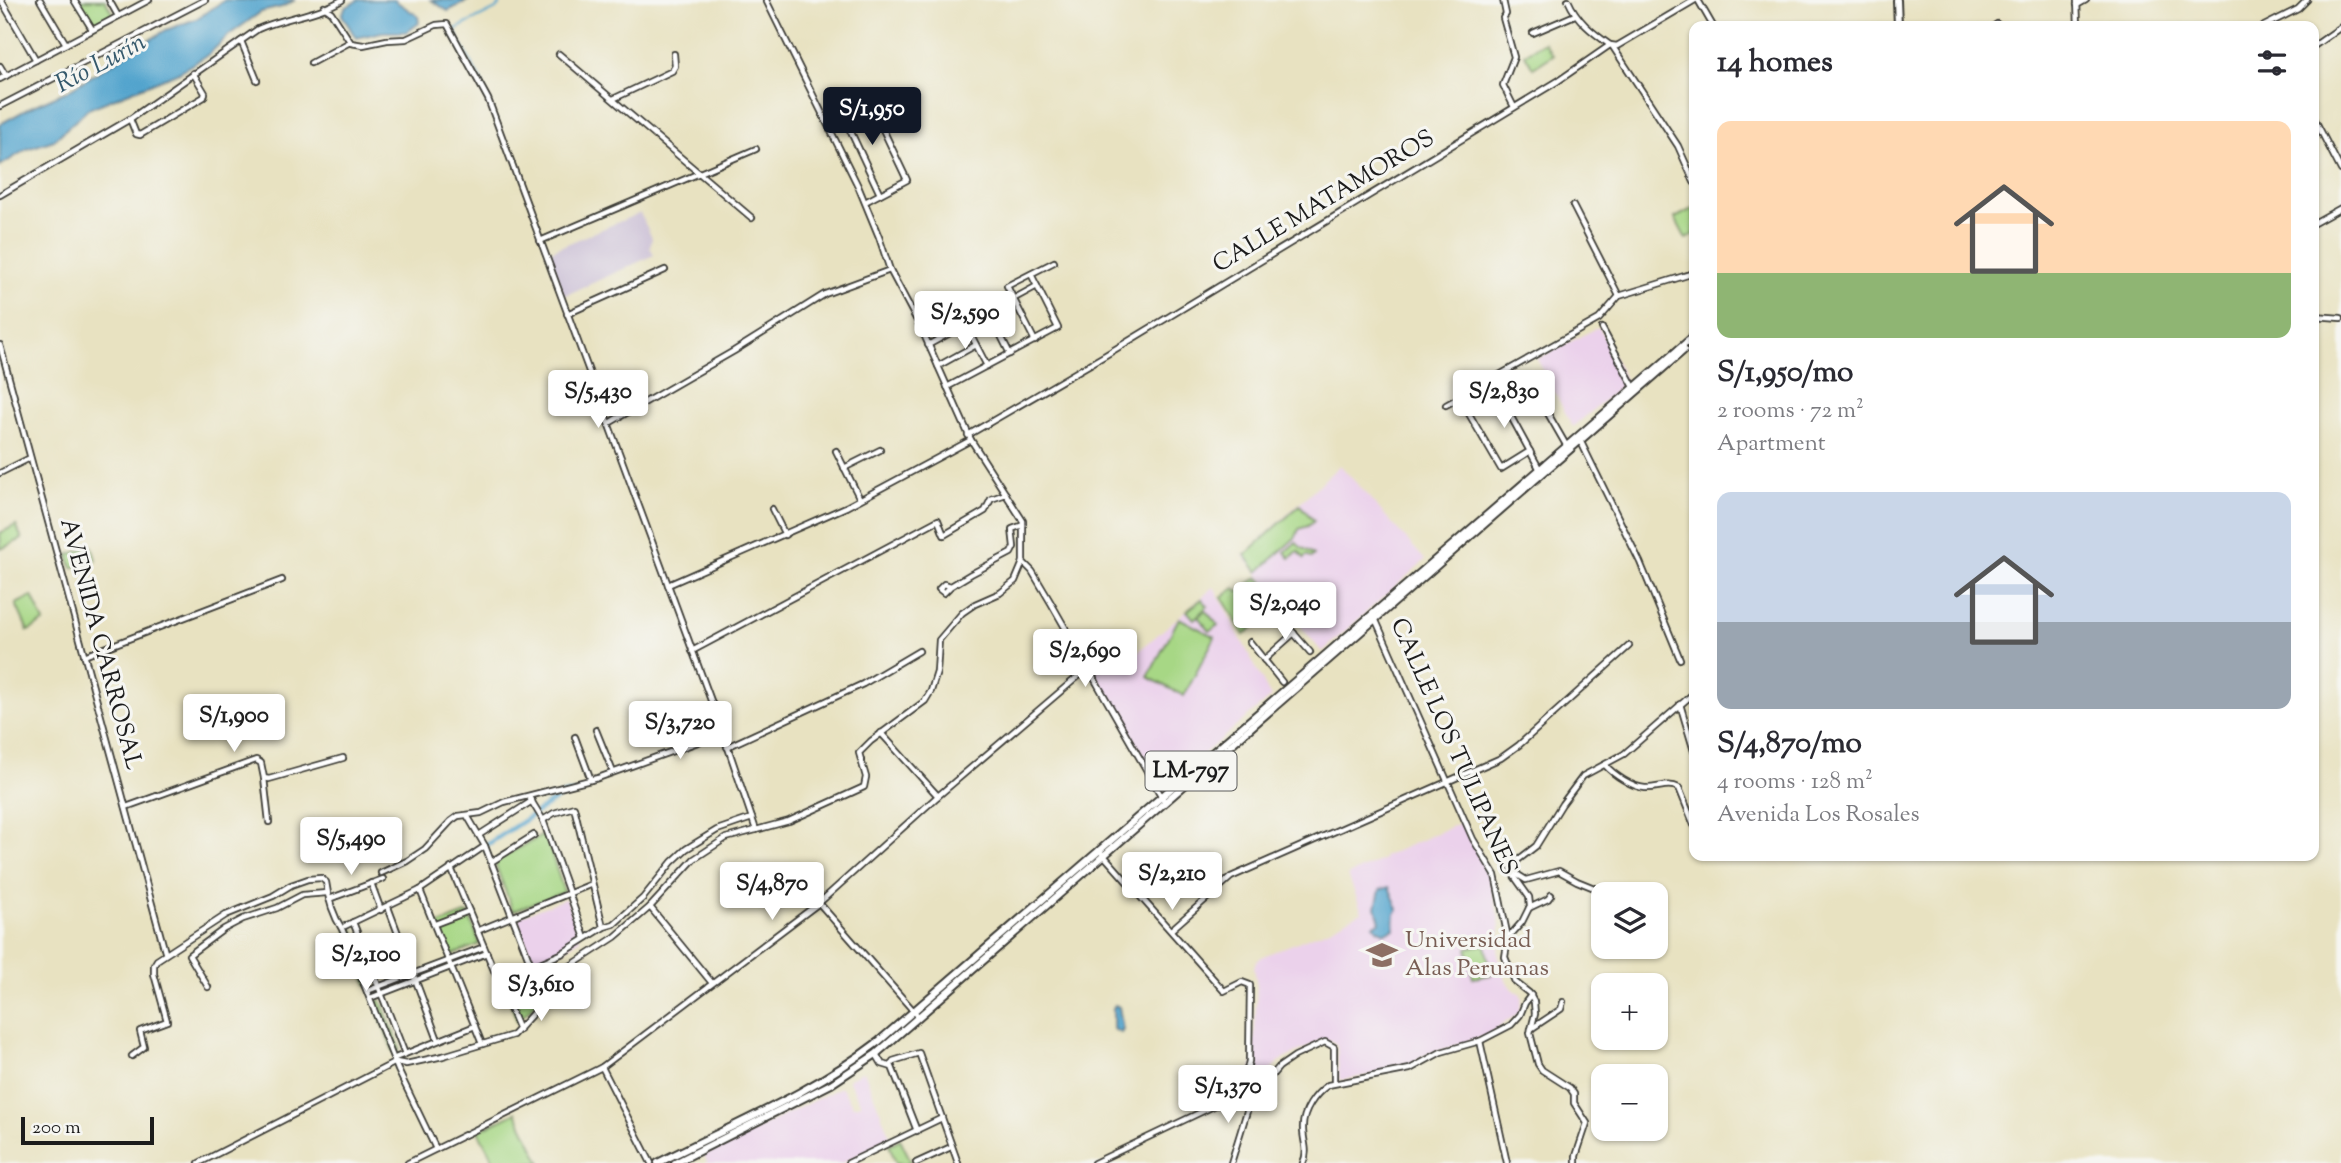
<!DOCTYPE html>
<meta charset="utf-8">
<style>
:root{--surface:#fff;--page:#f2f2f3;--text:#2b2b33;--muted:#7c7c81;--accent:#111827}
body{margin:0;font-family:"Sorts Mill Goudy",serif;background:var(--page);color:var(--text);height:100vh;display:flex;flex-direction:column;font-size:26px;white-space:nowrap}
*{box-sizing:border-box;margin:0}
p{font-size:23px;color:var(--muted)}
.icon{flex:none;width:38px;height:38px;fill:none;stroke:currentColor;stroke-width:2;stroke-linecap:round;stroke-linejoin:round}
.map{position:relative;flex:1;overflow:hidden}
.sheet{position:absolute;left:1689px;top:21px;width:630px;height:840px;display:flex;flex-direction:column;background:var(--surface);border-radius:14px;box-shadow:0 2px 5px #0004}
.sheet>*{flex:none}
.buttons{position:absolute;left:1591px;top:882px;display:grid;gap:14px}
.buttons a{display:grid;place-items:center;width:77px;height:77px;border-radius:14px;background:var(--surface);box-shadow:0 2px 5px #0004;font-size:35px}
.scale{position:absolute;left:21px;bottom:18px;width:133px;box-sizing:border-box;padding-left:7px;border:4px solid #1c1c1c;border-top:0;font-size:19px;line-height:24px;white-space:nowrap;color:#1c1c1c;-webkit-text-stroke:5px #f6f6f2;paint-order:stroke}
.price{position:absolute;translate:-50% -60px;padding:0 16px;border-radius:7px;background:#fff;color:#222;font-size:23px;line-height:46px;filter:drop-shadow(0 2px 4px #0008)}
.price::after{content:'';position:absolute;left:50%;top:42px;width:21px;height:16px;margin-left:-10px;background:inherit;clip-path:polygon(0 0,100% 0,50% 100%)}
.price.selected{background:var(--accent);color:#fff}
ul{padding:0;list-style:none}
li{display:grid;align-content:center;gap:14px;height:371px;padding:0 28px}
li span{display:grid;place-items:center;height:217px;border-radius:14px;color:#555}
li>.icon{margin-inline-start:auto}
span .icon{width:126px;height:126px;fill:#fffc;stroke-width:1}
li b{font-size:30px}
h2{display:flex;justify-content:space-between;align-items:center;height:84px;padding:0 28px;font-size:30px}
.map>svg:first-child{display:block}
</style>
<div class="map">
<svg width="2341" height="1163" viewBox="0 0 2341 1163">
<rect width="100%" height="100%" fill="#f6f6f2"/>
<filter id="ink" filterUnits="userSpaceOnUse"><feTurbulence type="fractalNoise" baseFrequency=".0143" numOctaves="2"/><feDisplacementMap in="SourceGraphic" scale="14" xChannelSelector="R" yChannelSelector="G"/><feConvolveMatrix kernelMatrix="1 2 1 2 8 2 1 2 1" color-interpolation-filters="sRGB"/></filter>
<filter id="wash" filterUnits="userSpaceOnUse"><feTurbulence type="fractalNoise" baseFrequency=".00686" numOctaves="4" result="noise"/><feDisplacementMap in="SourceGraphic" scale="28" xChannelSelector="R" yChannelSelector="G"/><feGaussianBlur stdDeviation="1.57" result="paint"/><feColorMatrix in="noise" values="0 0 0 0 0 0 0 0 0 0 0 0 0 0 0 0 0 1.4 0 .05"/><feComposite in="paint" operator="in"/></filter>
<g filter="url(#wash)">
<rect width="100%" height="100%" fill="#e8e2c1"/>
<!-- built -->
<g fill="#ebd1eb">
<polygon points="1599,327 1626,382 1573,427 1537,359"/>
<polygon points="1340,465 1425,560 1322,652 1243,556"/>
<polygon points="1214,587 1271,697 1163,788 1089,663 1101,654 1116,670"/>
<polygon points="1462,822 1489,872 1500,926 1498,954 1506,981 1513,990 1520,993 1522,998 1519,1013 1486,1036 1422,1056 1408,1068 1343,1080 1339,1079 1337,1045 1332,1041 1321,1040 1280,1061 1254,1088 1249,1087 1247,1084 1253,1064 1257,986 1254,967 1256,961 1263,956 1330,929 1362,912 1348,875 1384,859 1383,857"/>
<polygon points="564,899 567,900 580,939 564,950 533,961 517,920 518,917"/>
<polygon points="864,1071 891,1139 842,1163 708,1163 704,1155 841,1087 853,1106 861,1104 848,1079"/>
</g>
<!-- industrial -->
<polygon fill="#cbbfd5" points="640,213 652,238 650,247 654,255 564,296 548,252"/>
<!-- green -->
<g fill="#a7d785" stroke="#627a50" stroke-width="2">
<polygon points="78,0 105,0 113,14 93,26"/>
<polygon points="1544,42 1553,55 1533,68 1525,54"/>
<polygon points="1694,208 1694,235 1686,239 1675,218"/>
<polygon points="1300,505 1314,521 1308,526 1299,529 1296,537 1258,572 1245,555"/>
<polygon points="16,525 22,539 1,549 0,533"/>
<path d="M1296,542C1301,550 1309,549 1314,555L1311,558L1307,555L1304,558L1298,551L1290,558L1285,552Z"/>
<polygon points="92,546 96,560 72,568 68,555"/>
<polygon points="1258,577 1280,604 1244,635 1222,597 1235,588 1239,592"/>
<polygon points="32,596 44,622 28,631 16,604"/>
<polygon points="1202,599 1208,606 1194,619 1187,611"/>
<polygon points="1205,610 1218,625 1210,631 1198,617"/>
<polygon points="1179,618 1215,637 1184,696 1148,677"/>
<polygon points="545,834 564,892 513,911 494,861"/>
<polygon points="468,913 480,944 450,956 437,925"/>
<polygon points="349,927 353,928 373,986 368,986 347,931"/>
<polygon points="1485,944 1491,975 1473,978 1467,948"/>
<polygon points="534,986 531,998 538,1001 517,1021 508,997"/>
<polygon points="377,999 381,1001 400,1048 397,1052 393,1051 376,1007"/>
<polygon points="516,1112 541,1163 495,1163 478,1131"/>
<polygon points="900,1139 912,1163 896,1163 889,1145"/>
</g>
<!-- water -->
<g fill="#53a4cd" stroke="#386074" stroke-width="2">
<polygon points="225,0 295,0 282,7 261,12 229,35 209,54 179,72 88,109 54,140 27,149 0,166 0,124 33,106 67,91 166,30 196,19"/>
<polygon points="358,0 394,0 418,16 419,23 407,32 382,32 356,38 342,15 345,8"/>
<polygon points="431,0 469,0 448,11"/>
<polygon points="1389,887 1398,909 1395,914 1394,929 1385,933 1378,930 1374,925 1380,922 1376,907 1380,890"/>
<polygon points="1115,1005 1119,1007 1123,1030 1121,1033 1113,1029 1113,1008"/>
</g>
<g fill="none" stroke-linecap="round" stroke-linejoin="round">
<!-- stream -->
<polyline stroke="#53a4cd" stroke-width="2" points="483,85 454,30 496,9 500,5 500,0"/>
<!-- canal -->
<polyline stroke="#53a4cd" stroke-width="4.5" points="485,846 564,794 574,793"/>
</g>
</g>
<g filter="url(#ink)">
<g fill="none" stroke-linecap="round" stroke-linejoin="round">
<!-- minor casing -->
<g stroke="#3b3a35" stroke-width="8">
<g id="minor">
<polyline points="1,0 36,60"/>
<polyline points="40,0 66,44"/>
<polyline points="74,0 92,29"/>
<polyline points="109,0 118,16"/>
<polyline points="1503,0 1506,14 1503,18 1514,57 1503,85 1514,107"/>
<path d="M1568,0C1577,21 1592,32 1610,45"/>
<polyline points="1698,0 1713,26"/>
<polyline points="2077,0 2078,26"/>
<polyline points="2077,5 2086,0"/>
<polyline points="324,7 331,12 351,43 363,45 387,40 406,39 436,25 447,24 488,99 723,733 756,830"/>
<polyline points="1994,26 1997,24"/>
<polyline points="2264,26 2298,9 2307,0"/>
<polyline points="1533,33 1575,15"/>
<polyline points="241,41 257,80"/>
<polyline points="2314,46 2341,27"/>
<polyline points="1613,47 1678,146 1694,182"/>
<polyline points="559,54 752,218"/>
<polyline points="311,63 350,42"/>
<polyline points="0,66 6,76"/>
<polyline points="0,79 149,0"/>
<polyline points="613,99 672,71 675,66 674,54"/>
<polyline points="0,106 205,0"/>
<polyline points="841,111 880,194"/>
<polyline points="2314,118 2341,170"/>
<polyline points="130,119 136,134 140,135 204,97 205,93 193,73"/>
<path d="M0,195L130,119L258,29C285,17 317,15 342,0"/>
<polyline points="865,202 907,180 869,100"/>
<polyline points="1573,206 1619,296"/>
<polyline points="2314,223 2341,208"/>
<polyline points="540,241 756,149"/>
<polyline points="989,312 1010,354"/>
<polyline points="567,314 665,270"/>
<polyline points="2314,316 2341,318"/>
<polyline points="966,325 987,366"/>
<polyline points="1602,328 1635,389"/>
<polyline points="2314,332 2317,317"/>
<polyline points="1035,341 1007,286 1054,262"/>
<polyline points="0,345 165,952"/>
<polyline points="928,345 1037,286"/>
<polyline points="938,366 976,345"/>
<polyline points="1491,380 1539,468"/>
<polyline points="947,387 1058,328 1031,274"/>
<polyline points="1535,391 1566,445"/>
<polyline points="1446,405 1599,319 1619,296 1694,273"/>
<polyline points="1465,407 1501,469 1530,451"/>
<polyline points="609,423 734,351 825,294 890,270"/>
<polyline points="968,435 1104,356 1558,81 1610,45 1617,46 1695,0"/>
<polyline points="1580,440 1640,562 1680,659"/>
<polyline points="836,451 860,499"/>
<polyline points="844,468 880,450"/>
<polyline points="0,473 30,458"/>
<polyline points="772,509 785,535"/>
<polyline points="1023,562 1032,571 1051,603 1163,799"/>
<polyline points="668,585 846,507 971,440"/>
<polyline points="951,586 944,584 939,589 944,593 951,586 971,574 1011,553 1014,547 1012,529 1023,525"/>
<polyline points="1279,616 1310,652"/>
<polyline points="1374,616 1473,839 1495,875 1508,938"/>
<polyline points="1250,642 1282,682"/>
<polyline points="692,651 938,520 944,535 985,511 991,499 1006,494"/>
<polyline points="84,656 282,580"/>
<polyline points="1264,660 1294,633"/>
<polyline points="1680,704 1694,751"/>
<polyline points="596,730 613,772"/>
<polyline points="881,733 938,796"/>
<polyline points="575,737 591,780"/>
<polyline points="727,747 863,684 919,651"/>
<path d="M1605,765C1614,775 1632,787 1645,788C1657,789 1668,782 1679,788L1694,825"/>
<polyline points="264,778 269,822"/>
<polyline points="529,797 543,820 585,938"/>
<polyline points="126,807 256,760 261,763 264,778 269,779 343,758"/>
<polyline points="468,817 485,846 536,978 535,983 504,996"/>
<polyline points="543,820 554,813 574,807 603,927"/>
<polyline points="479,835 532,801"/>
<polyline points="1099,850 1224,991 1242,982 1250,985 1249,1061 1243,1086 1245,1091 1252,1095 1257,1093 1279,1067 1295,1056 1325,1042 1334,1047 1334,1083"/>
<polyline points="491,862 534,835"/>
<polyline points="1514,865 1518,875 1526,880 1559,871 1577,881 1609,894"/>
<polyline points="451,868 519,1030"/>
<polyline points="381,873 407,861 425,849 451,821 458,816 481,813 504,802 598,778 723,733"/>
<polyline points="371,883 381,910"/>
<polyline points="420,890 482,1044"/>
<polyline points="329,899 383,879"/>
<polyline points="819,903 918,1016"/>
<polyline points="388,907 438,1040"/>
<polyline points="650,907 712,983"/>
<polyline points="1529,908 1548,899 1551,895"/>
<polyline points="353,922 405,1054"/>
<polyline points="435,924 469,911"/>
<polyline points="345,926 420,890 485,846"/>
<polyline points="1171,930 1231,877 1501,758 1519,745 1629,646"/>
<polyline points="477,931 592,884"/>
<polyline points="533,966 561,954 604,927 614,924 643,898 672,862 686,849 717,830 752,818"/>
<polyline points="208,987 189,955 224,929 243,919 277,908 302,895 327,893"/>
<polyline points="367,991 484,947"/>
<polyline points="370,998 487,953"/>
<polyline points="1531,1029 1561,1009 1563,1002"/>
<polyline points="1480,1041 1507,1163"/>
<polyline points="876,1054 882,1064 892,1067 917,1131"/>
<path d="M132,1056L144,1047L140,1031L167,1021L154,974V965L157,960L226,915L273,896L291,885L308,879L321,878L326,882C328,898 333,915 342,929L398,1070L436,1149"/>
<polyline points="395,1058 475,1026"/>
<polyline points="891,1065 893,1061 919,1053 958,1163"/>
<polyline points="602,1067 651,1163"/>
<polyline points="199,1163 396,1062 406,1064 443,1056 513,1035 544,1001 558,974 615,937 650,907 694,859 726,838 789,821 864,787 866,777 859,753 871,741 925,701 931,691 937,672 939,640 962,613 975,604 1000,593 1015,581 1023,562 1023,521 971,440 922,330 890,270 879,237 858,186 766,0"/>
<polyline points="408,1163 602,1067 819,903 938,796 1088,668"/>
<polyline points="848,1163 942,1118"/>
<polyline points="916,1163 951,1147"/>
<polyline points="1094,1163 1239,1094 1242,1087"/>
<polyline points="1231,1163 1252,1095"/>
<path d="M1303,1163C1309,1150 1303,1142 1303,1129C1302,1112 1315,1094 1328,1085L1410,1069L1441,1052L1480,1041L1511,1025L1520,1015L1525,1003L1531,995"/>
<polyline points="1576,1163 1576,1156 1587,1123 1574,1103 1574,1094 1570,1088 1542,1070 1538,1064 1530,1033 1535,1014 1534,1002 1529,993 1515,982 1505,957 1508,938 1522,922 1530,906 1529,897 1514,876 1512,868 1518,860 1536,846 1562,804 1583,776 1624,754 1694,693"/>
</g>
</g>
<!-- major casing -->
<g stroke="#3b3a35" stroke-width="10">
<g id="major">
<polyline points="1897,0 1898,26"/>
<path d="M658,1163C732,1125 812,1093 878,1042L1694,336"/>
<polyline points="675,1163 831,1084 876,1054 1684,350"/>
</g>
</g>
<!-- minor -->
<use href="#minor" stroke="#fff" stroke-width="4.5"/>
<!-- major -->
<use href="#major" stroke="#fff" stroke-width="6"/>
</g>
</g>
<!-- icons -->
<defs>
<g id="university-bare" transform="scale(2.415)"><path d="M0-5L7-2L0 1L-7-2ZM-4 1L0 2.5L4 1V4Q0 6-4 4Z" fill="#8d6e63" stroke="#f6f6f2" stroke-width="2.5" paint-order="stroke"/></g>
</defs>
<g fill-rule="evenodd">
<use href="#university-bare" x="1382" y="955"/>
</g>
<g text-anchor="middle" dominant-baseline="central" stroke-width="6" stroke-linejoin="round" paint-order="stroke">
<!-- shield labels -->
<rect fill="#f6f6f2" stroke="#5d5d5c" stroke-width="2" x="1145.5" y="751.5" width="91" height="39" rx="5"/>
<g font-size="23" font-weight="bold" fill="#1c1c1c">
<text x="1191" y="771">LM-797</text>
</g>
<!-- street labels -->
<g font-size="24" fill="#1c1c1c" stroke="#f6f6f2">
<text transform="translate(1324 202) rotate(-31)">CALLE MATAMOROS</text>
<text transform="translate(100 644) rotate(75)">AVENIDA CARROSAL</text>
<text transform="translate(1453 747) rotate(66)">CALLE LOS TULIPANES</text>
</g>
<!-- education labels -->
<g font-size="24" fill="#785e54" stroke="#f6f6f2" text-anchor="start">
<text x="1405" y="941">Universidad<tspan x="1405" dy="28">Alas Peruanas</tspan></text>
</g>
<!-- water labels -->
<g font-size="26" font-style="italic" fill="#35596c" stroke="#f6f6f2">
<text transform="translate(101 64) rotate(-28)">Río Lurín</text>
</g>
</g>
</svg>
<div class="buttons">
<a><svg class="icon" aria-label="layers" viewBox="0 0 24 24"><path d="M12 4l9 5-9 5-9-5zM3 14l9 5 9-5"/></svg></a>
<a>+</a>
<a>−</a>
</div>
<div class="scale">200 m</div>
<b class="price selected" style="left:872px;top:147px">S/1,950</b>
<b class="price" style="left:965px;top:351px">S/2,590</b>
<b class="price" style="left:598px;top:430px">S/5,430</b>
<b class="price" style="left:1504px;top:430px">S/2,830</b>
<b class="price" style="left:1285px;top:642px">S/2,040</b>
<b class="price" style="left:1085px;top:689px">S/2,690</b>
<b class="price" style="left:234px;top:754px">S/1,900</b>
<b class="price" style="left:680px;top:761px">S/3,720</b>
<b class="price" style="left:351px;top:877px">S/5,490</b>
<b class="price" style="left:1172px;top:912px">S/2,210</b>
<b class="price" style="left:772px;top:922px">S/4,870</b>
<b class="price" style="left:366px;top:993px">S/2,100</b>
<b class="price" style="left:541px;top:1023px">S/3,610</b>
<b class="price" style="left:1228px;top:1125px">S/1,370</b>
<section class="sheet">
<h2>14 homes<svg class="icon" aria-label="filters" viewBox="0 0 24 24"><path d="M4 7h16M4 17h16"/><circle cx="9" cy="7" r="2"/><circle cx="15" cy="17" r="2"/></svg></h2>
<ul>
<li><span style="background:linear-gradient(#ffd9b3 70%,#8fb573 0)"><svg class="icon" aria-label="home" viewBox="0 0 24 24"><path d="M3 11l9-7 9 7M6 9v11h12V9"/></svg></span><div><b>S/1,950/mo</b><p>2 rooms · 72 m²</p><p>Apartment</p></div></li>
<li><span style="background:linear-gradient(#c9d6e8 60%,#9aa5b1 0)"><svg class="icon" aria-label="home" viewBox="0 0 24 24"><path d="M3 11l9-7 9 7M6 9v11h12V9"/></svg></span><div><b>S/4,870/mo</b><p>4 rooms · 128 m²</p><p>Avenida Los Rosales</p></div></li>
</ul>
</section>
</div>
